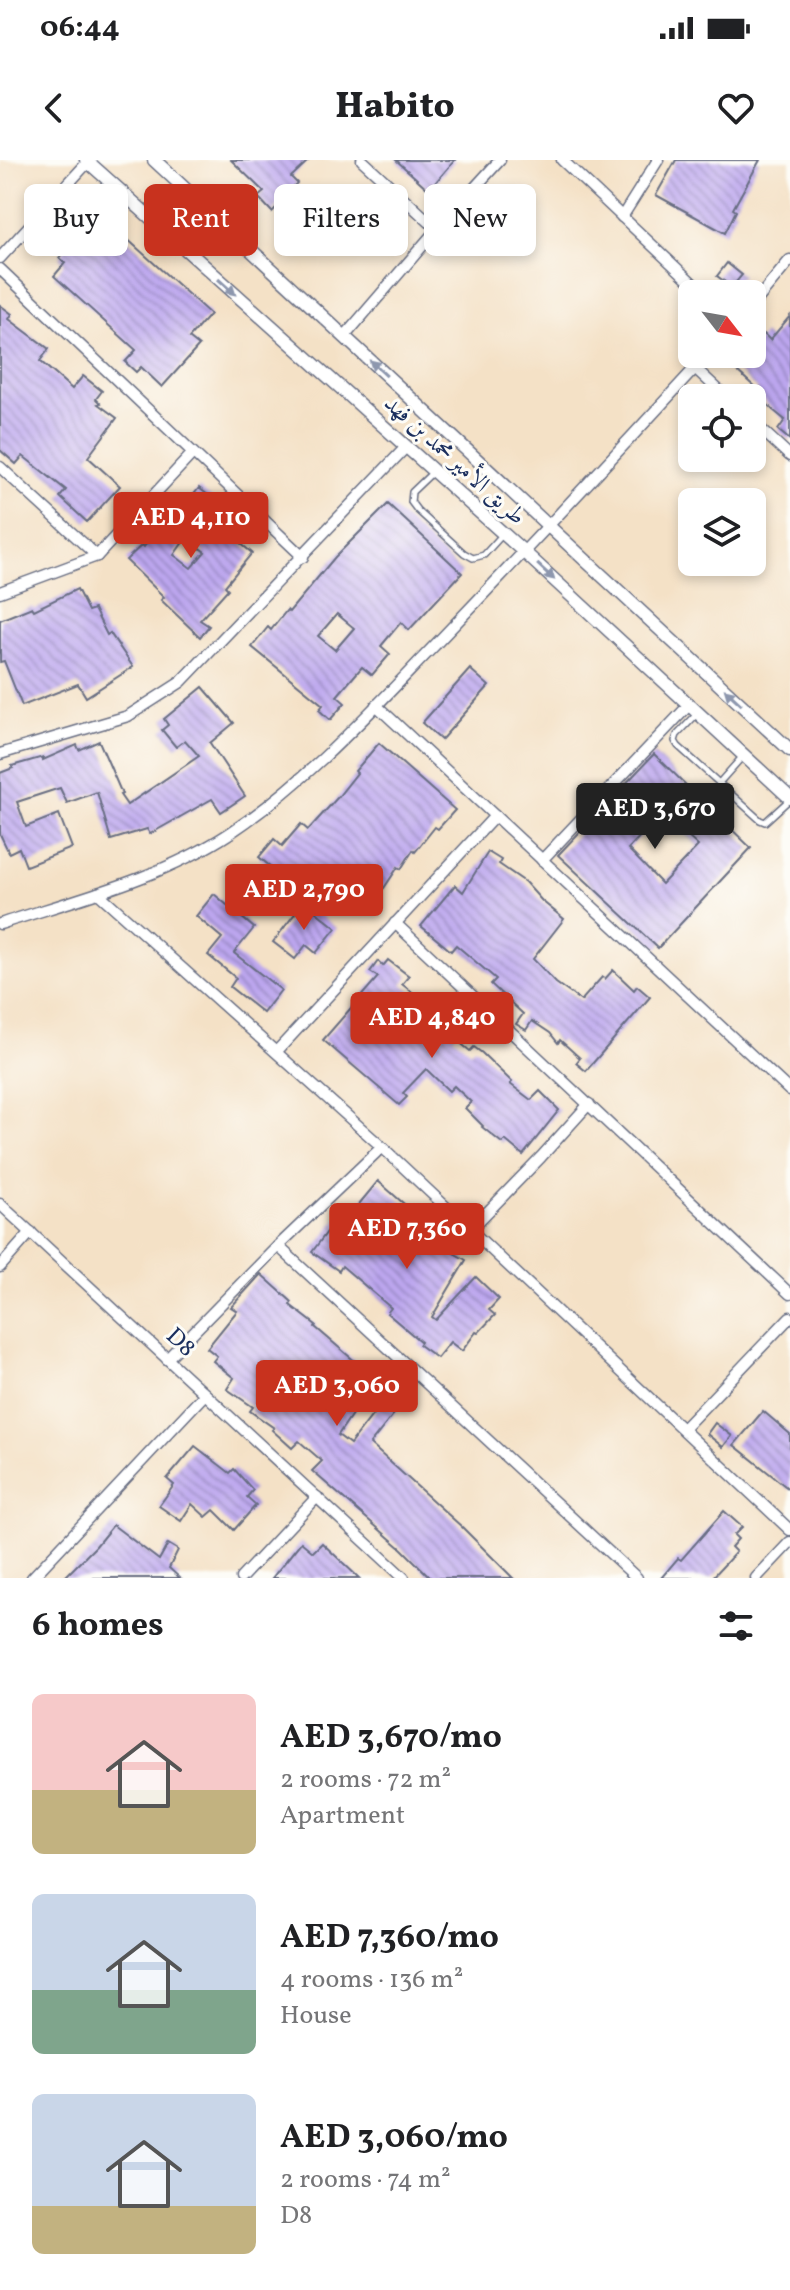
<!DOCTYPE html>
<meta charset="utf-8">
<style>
:root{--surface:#fff;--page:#f2f2f2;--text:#202124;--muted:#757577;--accent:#c8321e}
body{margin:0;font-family:Vollkorn,Amiri,serif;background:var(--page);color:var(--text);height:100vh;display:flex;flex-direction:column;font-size:30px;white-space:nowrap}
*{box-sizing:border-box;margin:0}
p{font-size:26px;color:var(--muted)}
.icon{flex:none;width:44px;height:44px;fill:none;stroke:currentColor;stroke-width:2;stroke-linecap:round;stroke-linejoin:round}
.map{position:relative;height:1418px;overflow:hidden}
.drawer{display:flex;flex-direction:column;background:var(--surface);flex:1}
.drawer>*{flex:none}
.top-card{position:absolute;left:24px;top:24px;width:742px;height:72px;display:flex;gap:16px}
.needle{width:52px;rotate:121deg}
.controls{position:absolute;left:678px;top:120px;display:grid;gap:16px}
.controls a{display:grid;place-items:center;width:88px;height:88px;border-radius:12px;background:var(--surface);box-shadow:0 4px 12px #0003;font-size:40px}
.price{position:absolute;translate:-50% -68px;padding:0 18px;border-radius:8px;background:var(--accent);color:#fff;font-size:26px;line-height:52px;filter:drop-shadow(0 2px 4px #0008)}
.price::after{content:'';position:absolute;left:50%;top:48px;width:24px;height:18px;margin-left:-12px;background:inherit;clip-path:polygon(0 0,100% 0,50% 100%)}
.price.current{background:#222;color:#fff}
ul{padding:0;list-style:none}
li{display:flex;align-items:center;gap:24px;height:200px;padding:0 32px}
li span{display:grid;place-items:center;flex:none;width:224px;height:160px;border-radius:12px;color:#555}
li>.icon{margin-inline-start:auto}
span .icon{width:96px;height:96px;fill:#fffc;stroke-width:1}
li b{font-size:34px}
h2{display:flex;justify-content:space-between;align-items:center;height:96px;padding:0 32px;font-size:34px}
.pill{padding:0 28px;border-radius:12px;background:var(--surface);box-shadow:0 4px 12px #0003;font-size:28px;line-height:72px}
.pill.current{background:var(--accent);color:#fff}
.status{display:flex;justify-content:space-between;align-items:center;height:56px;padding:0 40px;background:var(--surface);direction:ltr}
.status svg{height:22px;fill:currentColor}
header{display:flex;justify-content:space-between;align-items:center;height:104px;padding:0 32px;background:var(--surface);font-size:36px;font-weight:800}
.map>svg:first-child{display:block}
</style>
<div class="status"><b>06:44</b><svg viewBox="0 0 49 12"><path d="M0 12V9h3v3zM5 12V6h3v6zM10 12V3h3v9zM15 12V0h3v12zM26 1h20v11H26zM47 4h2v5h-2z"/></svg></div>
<header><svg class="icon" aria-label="back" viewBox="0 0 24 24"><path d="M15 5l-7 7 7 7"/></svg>Habito<svg class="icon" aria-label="heart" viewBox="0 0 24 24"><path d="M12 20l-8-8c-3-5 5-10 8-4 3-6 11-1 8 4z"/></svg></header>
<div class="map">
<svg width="790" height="1418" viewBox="0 0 790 1418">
<defs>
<pattern id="building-back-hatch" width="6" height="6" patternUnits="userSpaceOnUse" patternTransform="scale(2)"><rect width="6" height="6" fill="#bca6ee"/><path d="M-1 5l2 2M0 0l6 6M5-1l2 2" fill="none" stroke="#9888c4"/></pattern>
</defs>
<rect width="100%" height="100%" fill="#fdfcf7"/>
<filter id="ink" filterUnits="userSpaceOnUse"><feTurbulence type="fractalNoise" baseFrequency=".0125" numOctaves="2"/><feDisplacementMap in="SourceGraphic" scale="16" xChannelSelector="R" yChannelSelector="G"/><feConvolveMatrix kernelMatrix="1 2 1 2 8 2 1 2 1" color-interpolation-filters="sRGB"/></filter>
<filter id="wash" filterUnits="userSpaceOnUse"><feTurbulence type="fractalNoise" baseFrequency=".006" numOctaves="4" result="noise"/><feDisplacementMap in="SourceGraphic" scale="32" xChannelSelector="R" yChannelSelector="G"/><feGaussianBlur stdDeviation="1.8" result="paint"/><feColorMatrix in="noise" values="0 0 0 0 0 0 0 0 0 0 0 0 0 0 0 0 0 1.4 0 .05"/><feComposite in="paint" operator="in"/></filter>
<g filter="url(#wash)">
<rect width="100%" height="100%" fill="#f4e1c6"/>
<g id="blocks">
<!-- building -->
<g fill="url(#building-back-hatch)" fill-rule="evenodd">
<polygon points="231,0 309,0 291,17 297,23 278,42 280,44 272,52 258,37 264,32"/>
<polygon points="396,0 455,0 429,30"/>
<polygon points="676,0 760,0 733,49 736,51 725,73 656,35"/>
<polygon points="82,38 210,154 189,178 199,186 162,227 141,207 136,212 125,202 136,190 54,116 65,103 59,98 70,82 55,68"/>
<polygon points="727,103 742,115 732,127 717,116"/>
<polygon points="0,145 12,154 9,159 49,189 40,201 72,229 83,216 102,231 96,239 100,243 98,244 117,258 88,297 120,326 87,362 60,337 66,330 23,296 16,304 0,290"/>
<polygon points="790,156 790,280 778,270 785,260 773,250 756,233 758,230 736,210 747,194 752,194 752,188 764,174 770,180"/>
<path d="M199,328L227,350L216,363L252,393L225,426L228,429L200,460L209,466L200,477L161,440L164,437L126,400L142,385L144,387L157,369L161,371L181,345L184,347ZM186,378L205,392L191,408L174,395Z"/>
<path d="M388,344L462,413L409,470L401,462L381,486L390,494L372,515L362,507L337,536L345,543L330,560L319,550L323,545L252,487L268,467L271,470L287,450L289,452L335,397ZM337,454L354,468L335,490L318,476Z"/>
<polygon points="77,429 88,451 94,449 107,475 110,473 133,507 86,537 78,524 22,546 4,501 0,502 0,460 32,447 34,450"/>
<polygon points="470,509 489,526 441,580 422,563"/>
<polygon points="203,527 234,563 210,583 245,636 221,652 212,639 150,674 147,669 111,680 97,632 67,643 60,628 17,642 26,667 59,654 72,688 26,706 19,688 9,693 0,674 0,613 13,608 12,606 43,597 43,600 77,585 79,590 99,581 122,634 120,635 127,645 199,596 185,580 176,587 162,570 168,565 164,559"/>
<polygon points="379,583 455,650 438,669 435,667 415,692 413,690 401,709 398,707 384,728 378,724 356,750 347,743 343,748 317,727 308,738 259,697 274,679 282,686 301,664 308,670 338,637 357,613 355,611"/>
<path d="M654,594L751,688L658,788L558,695ZM662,653L698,686L662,724L628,689Z"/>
<polygon points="488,692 501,700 499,704 525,722 542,741 564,759 533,799 556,823 581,841 602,817 605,819 613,810 634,830 637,826 650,837 586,911 576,903 580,898 560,880 558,883 550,873 532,861 526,870 516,864 523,854 491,824 496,819 456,785 451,791 421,766 455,725 463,732"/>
<polygon points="214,734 254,768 234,793 281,830 263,853 230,827 236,818 208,795 222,778 196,756"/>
<polygon points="304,742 336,768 316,793 306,785 295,799 273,782"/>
<polygon points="388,800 409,816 402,824 412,832 405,840 426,857 456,874 453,877 470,891 474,887 482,893 512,922 510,924 531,940 540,931 559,950 523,995 505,980 502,983 482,967 483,966 465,948 471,942 454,926 449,931 426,909 403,933 407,937 399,945 323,880 378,817 370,812 378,801 383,806"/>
<polygon points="378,1021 427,1064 421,1070 441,1090 443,1087 466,1100 432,1157 436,1160 476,1117 499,1139 489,1150 495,1155 478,1173 476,1172 462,1191 450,1182 437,1198 419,1185 421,1182 387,1153 391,1148 342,1106 339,1111 312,1092 339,1056 345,1061"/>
<polygon points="261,1114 292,1142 290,1145 316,1165 315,1167 358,1204 356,1207 375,1220 338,1275 350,1284 388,1235 401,1245 370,1284 462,1367 513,1418 431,1418 402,1389 312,1311 322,1301 299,1281 292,1288 272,1270 274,1268 250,1251 253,1247 227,1229 234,1218 213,1201 217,1196 207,1188 237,1151 231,1147"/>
<polygon points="763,1251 790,1274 790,1330 734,1285"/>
<polygon points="715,1263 732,1276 723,1287 707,1274"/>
<polygon points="195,1286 230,1313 234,1309 253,1330 247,1337 256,1345 234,1370 214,1350 206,1357 192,1344 181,1361 159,1346 174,1325 167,1319"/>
<polygon points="724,1351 742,1367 734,1375 738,1379 731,1387 736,1392 712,1418 661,1418 678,1398 681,1400"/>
<polygon points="113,1365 159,1400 168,1384 178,1390 169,1408 180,1418 64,1418 96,1386"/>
<polygon points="301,1382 313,1392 322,1383 359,1418 272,1418"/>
</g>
</g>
</g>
<g filter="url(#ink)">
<use href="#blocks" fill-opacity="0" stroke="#676d82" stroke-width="2"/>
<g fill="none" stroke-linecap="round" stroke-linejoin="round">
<!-- service casing -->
<g stroke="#676d82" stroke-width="8">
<g id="service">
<polyline points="434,311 412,332 411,342 417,350 464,393 473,398 484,395 503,374"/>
<polyline points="697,554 677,575 675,581 678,586 760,660 765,662 789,640"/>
<polyline points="719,623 743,596"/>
</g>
</g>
<!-- minor casing -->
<g stroke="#676d82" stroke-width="13">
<g id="minor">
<polyline points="362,0 437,69 500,0"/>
<polyline points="562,0 704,134"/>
<polyline points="622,57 658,0"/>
<polyline points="0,98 88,2"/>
<polyline points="0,109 303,397"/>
<polyline points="752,146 790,100"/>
<polyline points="344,177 437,69"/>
<polyline points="695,208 727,238"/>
<polyline points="752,261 790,296"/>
<polyline points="0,307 97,396"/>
<polyline points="0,432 97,396 192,294"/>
<polyline points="376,545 790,931"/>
<polyline points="0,594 128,556 181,522 406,287"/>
<polyline points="542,700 689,545"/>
<polyline points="98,733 382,987 790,1370"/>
<polyline points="395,763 790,1134"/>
<path d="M0,764C77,739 162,718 230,673C307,622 371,551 435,485C527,389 618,292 708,194"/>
<polyline points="277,891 495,656"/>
<polyline points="382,987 278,1086 637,1418"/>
<polyline points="0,1044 404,1418"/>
<polyline points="470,1070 541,997 589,944"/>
<polyline points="0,1107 31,1072"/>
<polyline points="167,1199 278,1086"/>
<polyline points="683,1269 790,1157"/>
<polyline points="32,1418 205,1234"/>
<polyline points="241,1418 317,1337"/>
<polyline points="756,1418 790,1382"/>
</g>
</g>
<!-- tertiary casing -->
<g stroke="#676d82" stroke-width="15">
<g id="tertiary">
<polyline points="86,0 524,392 790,638"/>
<polyline points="154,0 790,590"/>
</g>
</g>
<!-- service -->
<use href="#service" stroke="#fff" stroke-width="5"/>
<!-- minor -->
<use href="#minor" stroke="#fff" stroke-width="10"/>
<!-- tertiary -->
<use href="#tertiary" stroke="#fff" stroke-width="12"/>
</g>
<!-- one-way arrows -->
<defs><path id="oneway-solid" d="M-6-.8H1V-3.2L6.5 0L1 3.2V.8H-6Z" transform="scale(2)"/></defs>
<g fill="#8d97ae">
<use href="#oneway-solid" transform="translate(227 127) rotate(42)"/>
<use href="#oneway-solid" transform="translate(378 208) rotate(-137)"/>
<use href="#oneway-solid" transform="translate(546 412) rotate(43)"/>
<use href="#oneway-solid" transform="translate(733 537) rotate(-137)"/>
</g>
</g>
<g text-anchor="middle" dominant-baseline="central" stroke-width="6" stroke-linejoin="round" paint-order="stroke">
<!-- street labels -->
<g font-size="24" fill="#1b2f5e" stroke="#fdfcf7">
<text transform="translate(454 301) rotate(42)">طريق الأمير محمد بن فهد</text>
<text transform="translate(180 1183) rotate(43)">D8</text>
</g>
</g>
</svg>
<div class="controls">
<a><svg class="needle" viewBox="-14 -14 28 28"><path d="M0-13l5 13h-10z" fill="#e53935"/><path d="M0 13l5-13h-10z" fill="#757577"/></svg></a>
<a><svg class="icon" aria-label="locate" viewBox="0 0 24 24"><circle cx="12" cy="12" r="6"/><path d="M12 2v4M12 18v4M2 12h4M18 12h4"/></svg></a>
<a><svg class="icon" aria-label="layers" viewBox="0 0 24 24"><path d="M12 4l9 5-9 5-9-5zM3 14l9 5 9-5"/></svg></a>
</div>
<b class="price" style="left:191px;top:400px">AED 4,110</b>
<b class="price current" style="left:655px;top:691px">AED 3,670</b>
<b class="price" style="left:304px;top:772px">AED 2,790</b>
<b class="price" style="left:432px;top:900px">AED 4,840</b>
<b class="price" style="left:407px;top:1111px">AED 7,360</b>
<b class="price" style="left:337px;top:1268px">AED 3,060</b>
<div class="top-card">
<a class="pill">Buy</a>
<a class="pill current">Rent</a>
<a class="pill">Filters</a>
<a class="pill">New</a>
</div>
</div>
<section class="drawer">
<h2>6 homes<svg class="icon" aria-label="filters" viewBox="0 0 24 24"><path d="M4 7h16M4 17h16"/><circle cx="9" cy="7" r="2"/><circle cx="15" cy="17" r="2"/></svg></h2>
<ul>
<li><span style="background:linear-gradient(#f6c9c9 60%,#c2b280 0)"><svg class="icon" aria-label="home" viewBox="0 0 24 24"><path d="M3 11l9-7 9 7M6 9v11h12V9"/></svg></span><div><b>AED 3,670/mo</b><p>2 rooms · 72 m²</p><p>Apartment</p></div></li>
<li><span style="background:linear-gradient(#c9d6e8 60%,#7fa58c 0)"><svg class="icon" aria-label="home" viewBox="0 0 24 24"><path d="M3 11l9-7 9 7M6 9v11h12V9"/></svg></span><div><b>AED 7,360/mo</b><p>4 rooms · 136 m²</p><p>House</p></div></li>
<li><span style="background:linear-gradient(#c9d6e8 70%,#c2b280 0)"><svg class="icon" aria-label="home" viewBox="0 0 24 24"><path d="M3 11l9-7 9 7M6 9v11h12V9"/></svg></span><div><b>AED 3,060/mo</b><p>2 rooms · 74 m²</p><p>D8</p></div></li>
</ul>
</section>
